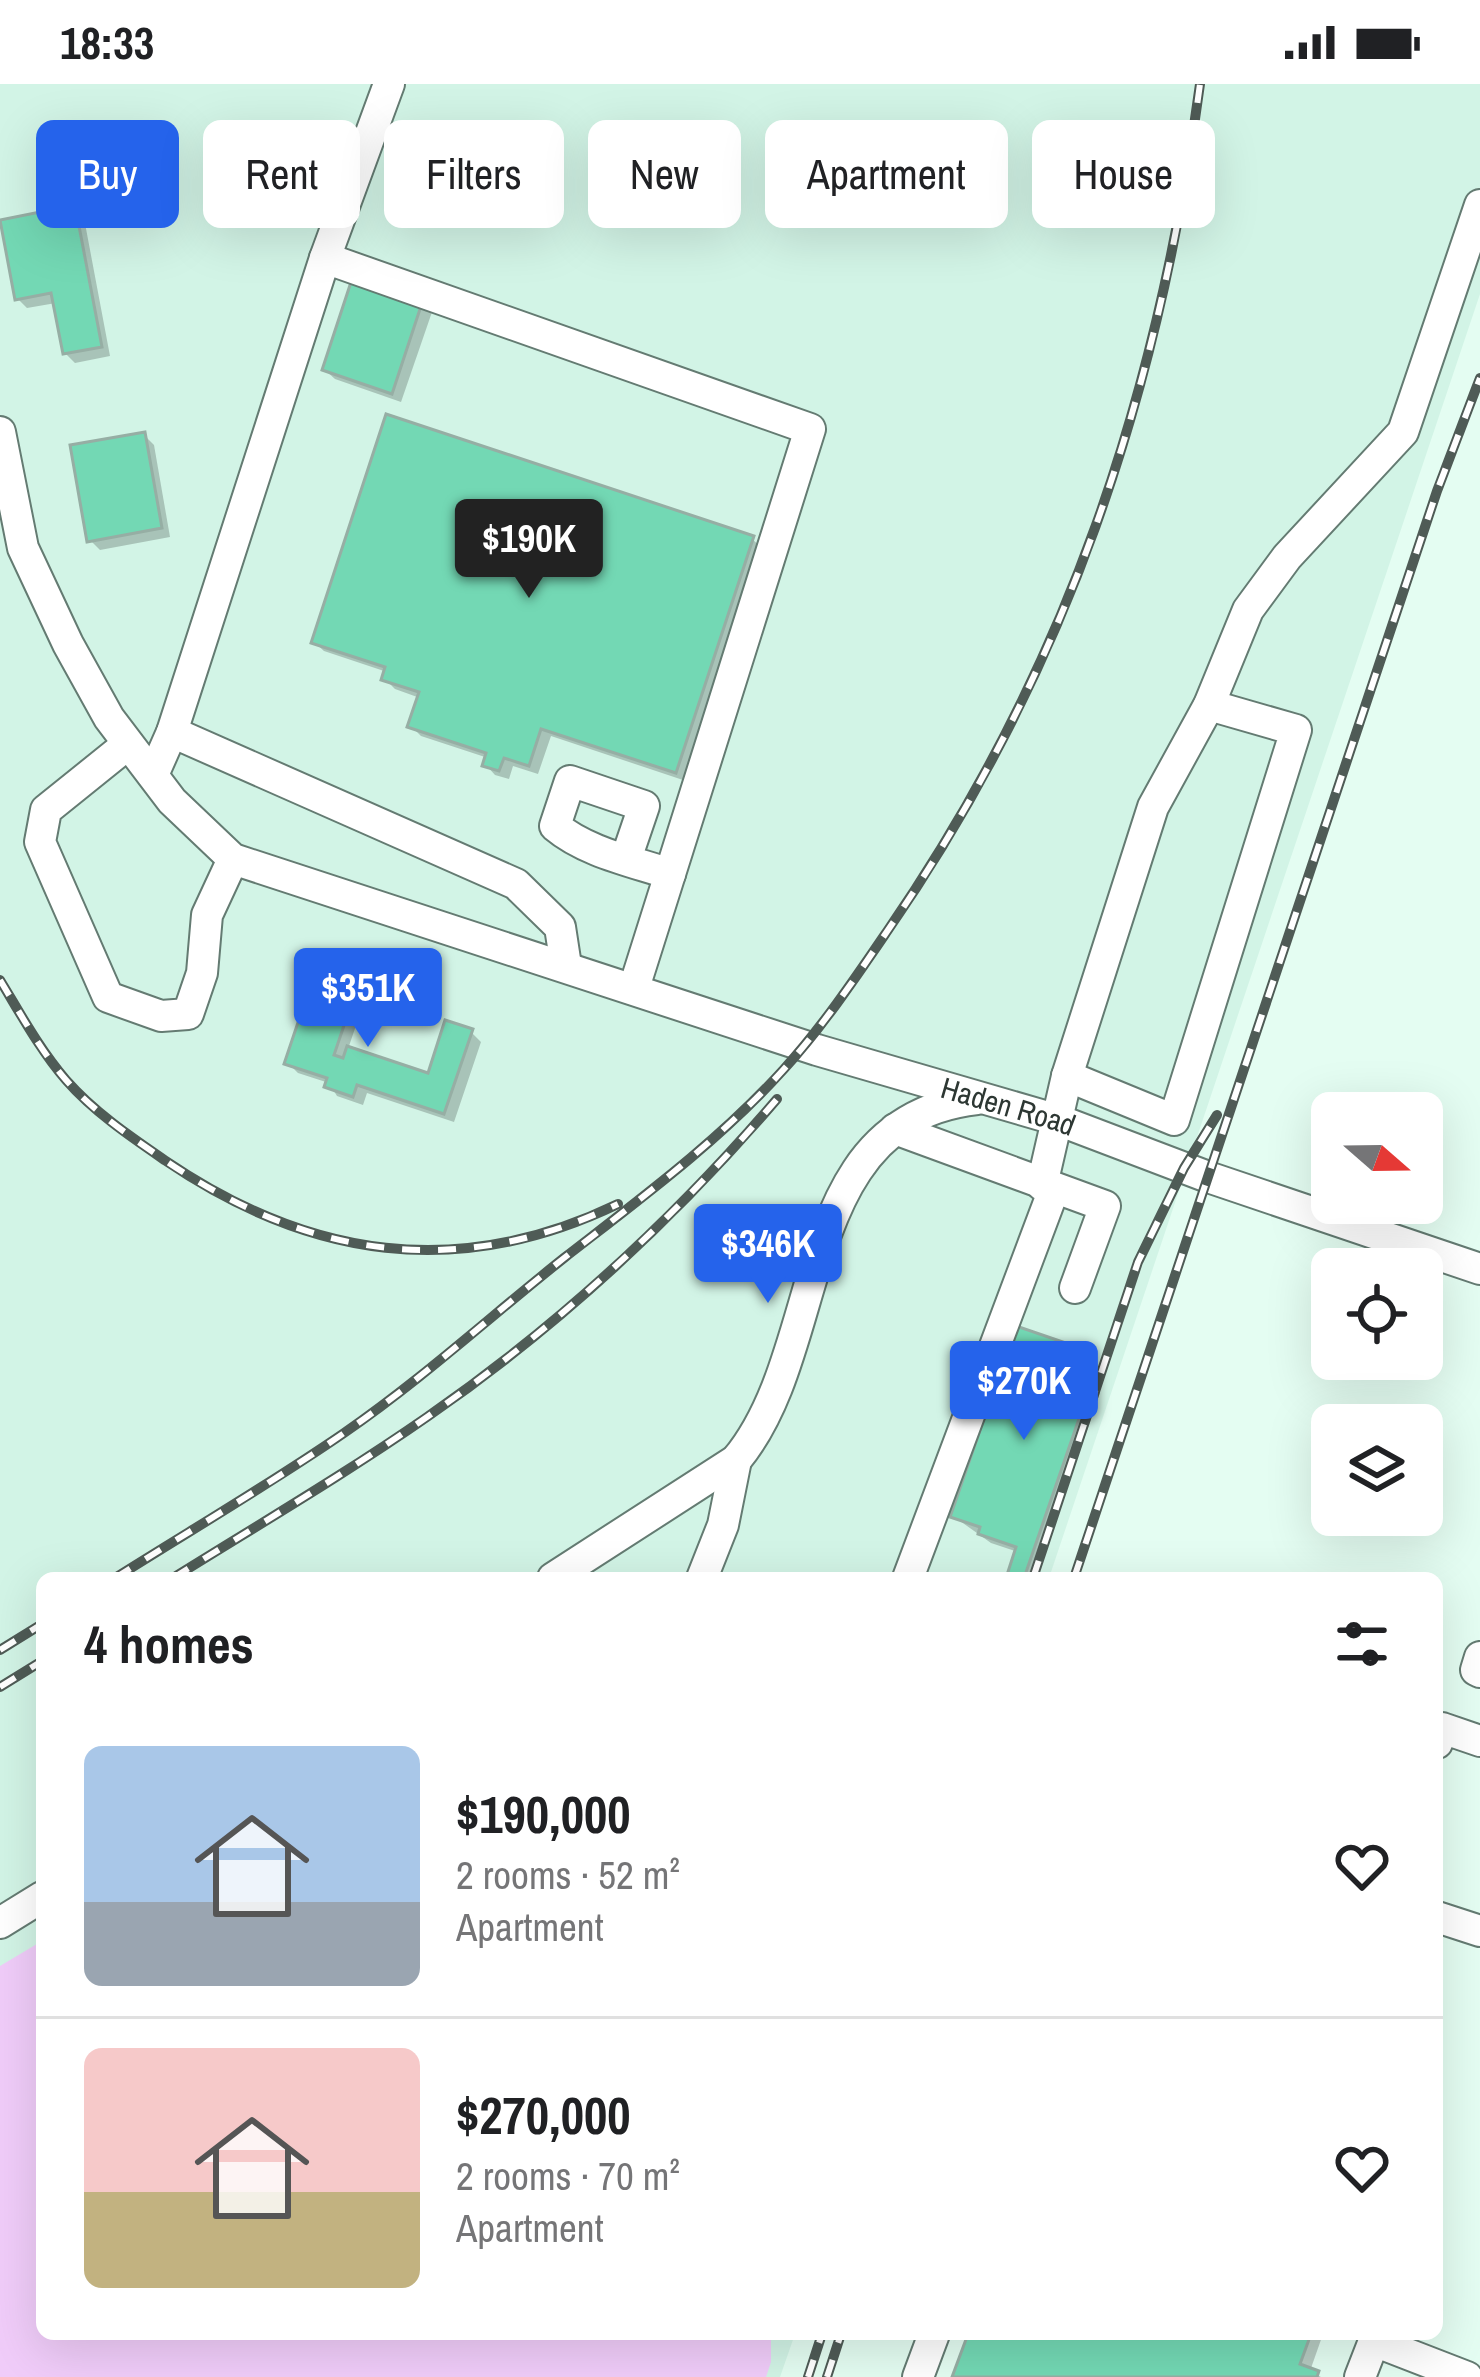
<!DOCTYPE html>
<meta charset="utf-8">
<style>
:root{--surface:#fff;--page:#f6f6f6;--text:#202124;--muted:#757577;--line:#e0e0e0;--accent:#2563eb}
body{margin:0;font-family:"Archivo Narrow",sans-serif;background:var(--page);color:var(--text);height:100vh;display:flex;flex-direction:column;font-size:45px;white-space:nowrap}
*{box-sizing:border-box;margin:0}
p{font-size:39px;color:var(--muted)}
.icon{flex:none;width:66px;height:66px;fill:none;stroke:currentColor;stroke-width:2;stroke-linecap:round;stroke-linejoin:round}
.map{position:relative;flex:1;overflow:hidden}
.side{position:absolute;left:36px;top:1488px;width:1407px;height:768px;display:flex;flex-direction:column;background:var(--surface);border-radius:18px;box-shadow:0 12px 48px #0002}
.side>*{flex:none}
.banner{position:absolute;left:36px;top:36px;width:1410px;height:108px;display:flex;gap:24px}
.needle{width:78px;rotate:110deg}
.fabs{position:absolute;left:1311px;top:1008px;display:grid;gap:24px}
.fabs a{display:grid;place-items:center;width:132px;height:132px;border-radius:18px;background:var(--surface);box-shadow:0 12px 48px #0002;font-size:60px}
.price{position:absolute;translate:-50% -102px;padding:0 27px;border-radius:12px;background:var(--accent);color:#fff;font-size:39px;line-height:78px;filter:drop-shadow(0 3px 6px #0008)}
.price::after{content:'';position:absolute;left:50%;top:72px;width:36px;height:27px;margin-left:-18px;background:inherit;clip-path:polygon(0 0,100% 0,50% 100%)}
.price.active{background:#222;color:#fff}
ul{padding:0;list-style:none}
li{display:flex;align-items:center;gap:36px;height:300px;padding:0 48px}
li+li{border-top:3px solid var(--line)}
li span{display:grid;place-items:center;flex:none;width:336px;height:240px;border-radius:18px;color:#555}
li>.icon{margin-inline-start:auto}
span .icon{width:144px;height:144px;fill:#fffc;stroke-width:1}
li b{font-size:51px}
h2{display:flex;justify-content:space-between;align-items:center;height:144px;padding:0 48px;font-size:51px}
.tag{padding:0 42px;border-radius:18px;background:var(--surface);box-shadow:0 12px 48px #0002;font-size:42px;line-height:108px}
.tag.active{background:var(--accent);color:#fff}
.status{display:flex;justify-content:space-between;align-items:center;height:84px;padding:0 60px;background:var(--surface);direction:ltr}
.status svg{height:33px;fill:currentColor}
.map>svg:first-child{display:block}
</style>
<div class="status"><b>18:33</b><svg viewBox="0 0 49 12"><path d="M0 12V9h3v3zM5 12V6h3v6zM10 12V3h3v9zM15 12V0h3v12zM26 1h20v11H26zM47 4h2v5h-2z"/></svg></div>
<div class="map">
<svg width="1480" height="2293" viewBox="0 0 1480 2293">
<rect width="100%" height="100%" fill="#e4fdf2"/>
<!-- built -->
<polygon fill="#d2f4e6" points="0,0 1480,0 1480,210 1049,1494 42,1494 42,2250 795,2250 780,2293 0,2293"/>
<!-- green -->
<polygon fill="#f0ccf9" points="42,1857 42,2250 771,2250 771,2278 766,2293 0,2293 0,1882"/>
<!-- shadow -->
<g fill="#0003">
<polygon points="74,124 84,134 110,272 75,279 65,269 56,219 27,224 17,214"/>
<polygon points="422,218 432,228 401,318 335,295 325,286"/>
<polygon points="144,351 154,361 170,453 100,466 90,456"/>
<polygon points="752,455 762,464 686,697 551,652 538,690 513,682 509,695 495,691 486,681 488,674 421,652 411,642 420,614 395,605 385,595 387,588 324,567 314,558"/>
<polygon points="359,896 368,906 348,965 429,992 471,948 481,958 454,1038 367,1009 363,1021 337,1012 329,999 298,989 288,979"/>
<polygon points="1088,1270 1097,1279 1090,1299 1100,1309 1036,1494 1009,1494 1018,1468 991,1459 953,1432"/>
<polygon points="971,2250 1323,2250 1310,2287 1321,2293 955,2293"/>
</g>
<!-- building -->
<g fill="#73d8b4" stroke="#96aea4" stroke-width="3">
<polygon points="75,121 102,263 63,270 51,209 15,216 0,136"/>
<polygon points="353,192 423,216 392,310 322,286"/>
<polygon points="386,330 754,452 676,689 541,645 529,682 504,674 499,687 482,682 486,669 407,643 419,608 381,596 385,583 311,559"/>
<polygon points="145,348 162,444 87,458 70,361"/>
<polygon points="318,879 360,894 334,971 343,974 347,962 428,989 445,936 473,945 444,1030 357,1001 353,1013 324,1003 327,994 284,980"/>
<polygon points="1016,1242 1089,1267 1080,1293 1092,1297 1024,1494 1006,1494 1016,1463 978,1450 980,1443 950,1433"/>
<polygon points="968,2250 1311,2250 1300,2280 1319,2287 1317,2293 952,2293"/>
</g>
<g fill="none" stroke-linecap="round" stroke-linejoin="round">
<!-- minor casing -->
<g stroke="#647b72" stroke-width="34">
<g id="minor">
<polyline points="325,174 810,345 670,790"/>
<path id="s1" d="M0,348L23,464L68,560L109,634L172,717L233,775L817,966L1058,1036L1208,1093L1480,1185"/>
<polyline points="172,648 516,800 560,843 566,882"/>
<polyline points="128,660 46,726 40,758 108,913 161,932 188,930 202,889 207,831 233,775"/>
<polyline points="153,691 172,648 325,174 389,0"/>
<path d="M626,775L644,722L570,697L555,742C586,768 631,777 670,790L634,904"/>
<polyline points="1067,992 1174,1036 1296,646 1209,621"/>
<polyline points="895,1045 1105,1122 1075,1204"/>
<polyline points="1042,1101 1067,992 1153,723 1209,621 1248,526 1287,473 1403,348 1480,121"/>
<path d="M553,1494L736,1376C830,1264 791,1036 977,1015"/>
<polyline points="702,1494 723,1441 736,1376"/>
<polyline points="908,1494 1054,1105"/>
<polyline points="1480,1573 1476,1586 1480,1588"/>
<polyline points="1437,1659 1442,1644 1480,1657"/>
<polyline points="1437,1833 1480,1847"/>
<polyline points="0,1839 42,1813"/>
<polyline points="1373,2250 1374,2257 1467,2293"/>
<polyline points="918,2293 934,2250"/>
<polyline points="1360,2293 1374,2257"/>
</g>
</g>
<!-- minor -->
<use href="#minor" stroke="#fff" stroke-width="30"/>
<!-- rail casing -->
<g stroke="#4f5b56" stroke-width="10">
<g id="rail">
<path d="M0,896C20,929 40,966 66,996C94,1028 131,1053 166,1077C309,1174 458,1197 618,1120"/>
<path d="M115,1494C191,1446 270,1400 344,1349C421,1296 491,1232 564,1174C640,1115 719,1057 784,985C823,942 856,893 888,846C1068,585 1158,311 1200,0"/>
<path d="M173,1494C258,1441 345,1390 427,1333C557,1243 675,1134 777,1015"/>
<polyline points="1033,1494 1138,1178 1184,1084 1217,1031"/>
<polyline points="1074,1494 1437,407 1480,294"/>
<polyline points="0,1566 42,1540"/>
<polyline points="0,1603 42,1577"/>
<polyline points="808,2293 822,2250"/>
<polyline points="827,2293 841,2250"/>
</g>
</g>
<!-- rail -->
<use href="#rail" stroke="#fff" stroke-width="6" stroke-dasharray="18" stroke-linecap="butt"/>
</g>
<g text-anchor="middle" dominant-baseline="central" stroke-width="10" stroke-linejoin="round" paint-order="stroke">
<!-- street labels -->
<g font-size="30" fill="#2d3733" stroke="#fff">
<text stroke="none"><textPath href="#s1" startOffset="1311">Haden Road</textPath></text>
</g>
</g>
</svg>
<div class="fabs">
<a><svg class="needle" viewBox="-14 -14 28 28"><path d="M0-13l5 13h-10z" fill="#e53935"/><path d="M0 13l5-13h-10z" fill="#757577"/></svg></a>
<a><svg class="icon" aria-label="locate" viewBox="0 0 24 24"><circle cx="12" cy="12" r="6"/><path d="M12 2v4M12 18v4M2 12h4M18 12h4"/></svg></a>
<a><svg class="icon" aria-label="layers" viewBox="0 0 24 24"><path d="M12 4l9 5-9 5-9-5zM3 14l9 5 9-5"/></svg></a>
</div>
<b class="price active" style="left:529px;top:517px">$190K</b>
<b class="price" style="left:368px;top:966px">$351K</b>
<b class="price" style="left:768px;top:1222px">$346K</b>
<b class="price" style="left:1024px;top:1359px">$270K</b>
<div class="banner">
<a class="tag active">Buy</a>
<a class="tag">Rent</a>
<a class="tag">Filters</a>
<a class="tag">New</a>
<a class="tag">Apartment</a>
<a class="tag">House</a>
</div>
<section class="side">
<h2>4 homes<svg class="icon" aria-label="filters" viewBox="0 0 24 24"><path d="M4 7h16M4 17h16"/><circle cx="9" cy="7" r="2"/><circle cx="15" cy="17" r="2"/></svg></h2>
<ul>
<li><span style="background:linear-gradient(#a9c7e8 65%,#9aa5b1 0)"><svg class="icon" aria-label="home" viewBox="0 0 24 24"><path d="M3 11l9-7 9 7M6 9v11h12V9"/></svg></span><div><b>$190,000</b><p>2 rooms · 52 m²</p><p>Apartment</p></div><svg class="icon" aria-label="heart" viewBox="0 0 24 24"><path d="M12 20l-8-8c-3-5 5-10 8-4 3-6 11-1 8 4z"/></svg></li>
<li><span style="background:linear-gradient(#f6c9c9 60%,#c2b280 0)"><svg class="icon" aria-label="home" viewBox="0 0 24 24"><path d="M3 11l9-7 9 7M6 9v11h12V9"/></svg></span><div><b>$270,000</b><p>2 rooms · 70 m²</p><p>Apartment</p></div><svg class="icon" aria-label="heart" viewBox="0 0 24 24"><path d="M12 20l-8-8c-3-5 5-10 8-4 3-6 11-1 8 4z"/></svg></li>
</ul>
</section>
</div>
